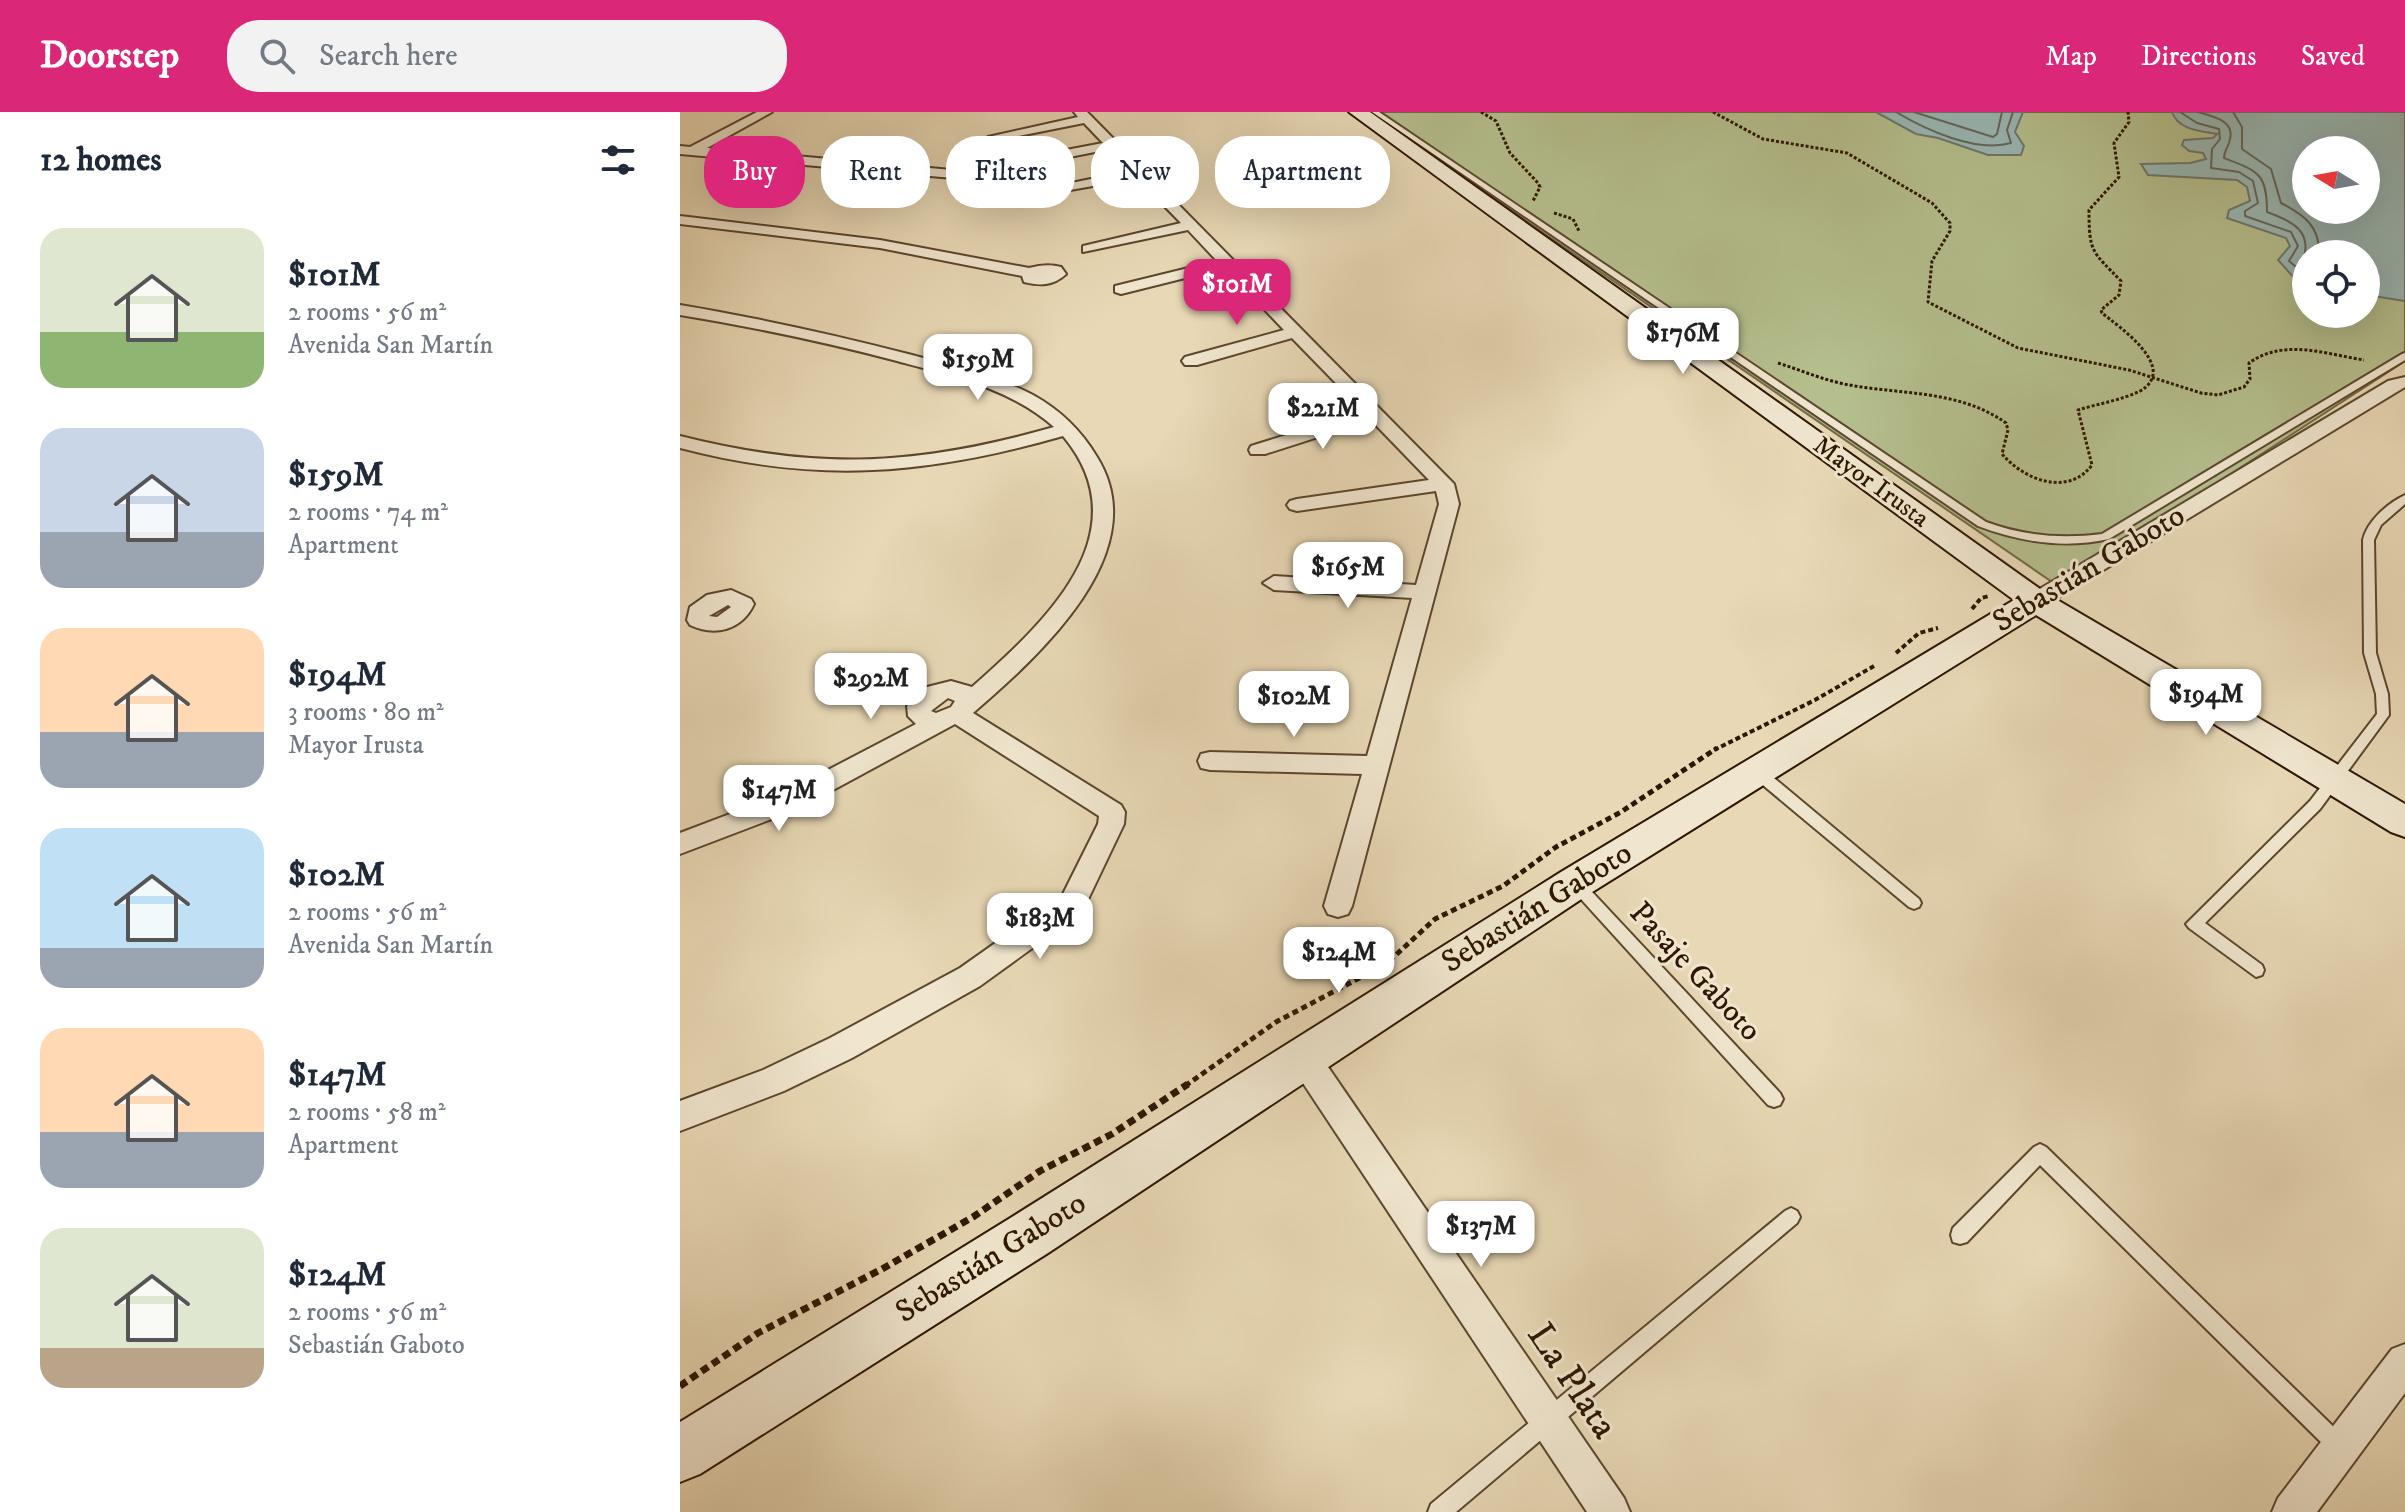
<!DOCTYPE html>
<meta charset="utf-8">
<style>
:root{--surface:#fff;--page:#f2f2f3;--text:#1f2937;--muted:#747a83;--accent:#db2777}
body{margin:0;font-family:"IM FELL DW Pica",serif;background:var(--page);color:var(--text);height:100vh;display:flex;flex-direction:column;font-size:30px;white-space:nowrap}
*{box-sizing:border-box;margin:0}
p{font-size:26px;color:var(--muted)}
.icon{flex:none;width:44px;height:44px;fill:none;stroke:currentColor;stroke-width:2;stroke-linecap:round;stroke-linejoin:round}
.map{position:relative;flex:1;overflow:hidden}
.details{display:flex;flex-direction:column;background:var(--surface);width:680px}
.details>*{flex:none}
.guide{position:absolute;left:24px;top:24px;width:760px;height:72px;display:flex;gap:16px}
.needle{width:52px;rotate:281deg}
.fabs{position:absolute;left:1612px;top:24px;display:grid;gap:16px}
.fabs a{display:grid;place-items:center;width:88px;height:88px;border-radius:50%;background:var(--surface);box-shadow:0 8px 32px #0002;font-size:40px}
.price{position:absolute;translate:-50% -68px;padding:0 18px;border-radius:16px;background:#fff;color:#222;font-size:26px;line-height:52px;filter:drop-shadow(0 2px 4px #0008)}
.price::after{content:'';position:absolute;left:50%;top:48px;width:24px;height:18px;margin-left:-12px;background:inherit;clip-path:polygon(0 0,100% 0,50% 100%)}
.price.active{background:var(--accent);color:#fff}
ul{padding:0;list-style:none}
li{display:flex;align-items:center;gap:24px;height:200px;padding:0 40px}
li span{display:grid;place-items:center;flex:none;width:224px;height:160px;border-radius:24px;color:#555}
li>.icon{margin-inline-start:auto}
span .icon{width:96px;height:96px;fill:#fffc;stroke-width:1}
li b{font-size:34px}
h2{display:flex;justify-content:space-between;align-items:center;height:96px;padding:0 40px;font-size:34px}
.tag{padding:0 28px;border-radius:32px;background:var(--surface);box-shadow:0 8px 32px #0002;font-size:28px;line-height:72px}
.tag.active{background:var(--accent);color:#fff}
header{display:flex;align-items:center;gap:48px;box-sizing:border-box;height:112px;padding:0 40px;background:var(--accent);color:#fff}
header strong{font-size:38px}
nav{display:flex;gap:44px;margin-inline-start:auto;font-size:28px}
.search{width:560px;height:72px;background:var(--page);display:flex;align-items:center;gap:20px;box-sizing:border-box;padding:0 28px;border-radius:32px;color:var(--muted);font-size:30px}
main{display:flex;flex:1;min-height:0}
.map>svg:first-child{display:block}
</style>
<header>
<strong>Doorstep</strong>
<div class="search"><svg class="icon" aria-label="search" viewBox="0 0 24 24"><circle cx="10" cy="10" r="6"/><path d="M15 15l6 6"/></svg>Search here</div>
<nav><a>Map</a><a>Directions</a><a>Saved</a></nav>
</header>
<main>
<section class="details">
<h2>12 homes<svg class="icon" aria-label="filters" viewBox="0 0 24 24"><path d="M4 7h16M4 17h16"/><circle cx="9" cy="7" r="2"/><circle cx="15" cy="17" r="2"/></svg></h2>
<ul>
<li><span style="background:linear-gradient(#dfe7d0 65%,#8fb573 0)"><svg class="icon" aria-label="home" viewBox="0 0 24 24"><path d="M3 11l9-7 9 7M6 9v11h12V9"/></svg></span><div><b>$101M</b><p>2 rooms · 56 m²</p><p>Avenida San Martín</p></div></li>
<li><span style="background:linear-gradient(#c9d6e8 65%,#9aa5b1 0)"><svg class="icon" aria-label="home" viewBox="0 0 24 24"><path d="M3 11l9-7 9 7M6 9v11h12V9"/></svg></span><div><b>$159M</b><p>2 rooms · 74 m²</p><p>Apartment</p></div></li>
<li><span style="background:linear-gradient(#ffd9b3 65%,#9aa5b1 0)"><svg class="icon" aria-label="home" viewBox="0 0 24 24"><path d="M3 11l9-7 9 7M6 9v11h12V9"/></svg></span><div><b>$194M</b><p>3 rooms · 80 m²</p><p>Mayor Irusta</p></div></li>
<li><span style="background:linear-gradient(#bfe0f5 75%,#9aa5b1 0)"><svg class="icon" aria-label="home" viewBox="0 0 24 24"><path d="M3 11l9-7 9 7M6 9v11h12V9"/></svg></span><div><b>$102M</b><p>2 rooms · 56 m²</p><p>Avenida San Martín</p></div></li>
<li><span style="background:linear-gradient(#ffd9b3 65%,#9aa5b1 0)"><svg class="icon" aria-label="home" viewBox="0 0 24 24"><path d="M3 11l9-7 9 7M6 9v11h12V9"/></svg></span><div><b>$147M</b><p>2 rooms · 58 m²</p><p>Apartment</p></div></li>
<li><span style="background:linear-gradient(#dfe7d0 75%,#b9a48a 0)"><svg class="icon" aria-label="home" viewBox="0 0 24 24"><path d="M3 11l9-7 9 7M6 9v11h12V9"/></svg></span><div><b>$124M</b><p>2 rooms · 56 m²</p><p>Sebastián Gaboto</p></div></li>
</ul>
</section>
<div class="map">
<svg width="1725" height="1400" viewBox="0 0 1725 1400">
<rect width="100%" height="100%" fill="#e8d8b5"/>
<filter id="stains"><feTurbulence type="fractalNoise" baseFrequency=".0025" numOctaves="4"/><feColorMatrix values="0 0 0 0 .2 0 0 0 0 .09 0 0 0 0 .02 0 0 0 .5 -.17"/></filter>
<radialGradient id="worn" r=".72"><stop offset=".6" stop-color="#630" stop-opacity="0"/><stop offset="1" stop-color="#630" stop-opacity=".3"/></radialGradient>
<!-- green -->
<path fill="#b5bf8e" stroke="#726a47" stroke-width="2" fill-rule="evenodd" d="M687,0H1725V249L1378,474ZM1626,38H1686V98H1626ZM1626,142H1686V202H1626Z"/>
<!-- water -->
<g fill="#99b8b5" stroke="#6e776d" stroke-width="2" fill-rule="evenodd">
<polygon points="1196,0 1343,0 1335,20 1344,34 1341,43 1308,43 1258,26 1236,22"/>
<path d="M1492,0H1725V189L1686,183V142H1626V172L1616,168L1598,148L1610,134L1606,126L1547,106L1549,98L1570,89L1567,75L1557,68L1468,63L1461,52L1510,51L1526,47L1523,41L1509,39L1502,33L1504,28L1533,26L1537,22C1521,19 1498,18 1492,0ZM1626,38H1686V98H1626Z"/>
</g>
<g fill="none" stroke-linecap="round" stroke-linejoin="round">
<!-- shore -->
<g stroke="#64675a" stroke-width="2">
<path d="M1216,0C1246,18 1296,41 1331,31L1327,18L1333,0"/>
<polyline points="1234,0 1313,25 1317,22 1322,0"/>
<polyline points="1500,0 1517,11 1539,17 1540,27 1532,37 1531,56 1559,60 1573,69 1578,91 1565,99 1565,104 1611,120 1618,134 1609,149 1626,163"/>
<path d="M1518,0C1531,4 1555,8 1550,27C1549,35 1544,38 1544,46C1578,59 1587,61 1587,100C1612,109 1633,119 1623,148L1626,152"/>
<path d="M1553,0L1562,15V37L1591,57L1601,91C1624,103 1640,114 1639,142"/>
</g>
<!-- lane casing -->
<g stroke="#5c462d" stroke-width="4">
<g id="lane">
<path d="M692,0H699L1306,410C1344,424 1382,427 1422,422L1722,242L1725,241V248L1429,427C1384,437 1340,430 1298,414Z"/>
<path d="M1725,383V392L1701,413L1694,428L1696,541L1708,582L1709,603L1640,697L1525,811L1582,853L1584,858L1582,863L1576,865L1509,816L1506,812L1630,689L1697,602L1696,582L1684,541L1683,428C1687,409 1708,391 1725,383Z"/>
<polygon points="1077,655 1082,656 1239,787 1241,791 1239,795 1234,797 1229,795 1072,664 1070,660 1072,656"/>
<polygon points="895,765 900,767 1100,981 1103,987 1100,993 1094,995 1088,993 890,775 888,771 890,767"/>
<polygon points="1360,1032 1366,1035 1665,1326 1668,1333 1665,1340 1658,1343 1651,1340 1360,1053 1287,1130 1280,1132 1273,1130 1271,1123 1273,1116 1354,1035"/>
<polygon points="1111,1096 1117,1099 1120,1105 1117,1111 776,1400 748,1400 751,1392 1105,1099"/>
</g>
</g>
<!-- street casing -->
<g stroke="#5c462d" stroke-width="4">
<g id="street">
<polygon points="77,0 92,0 27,36 283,59 292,56 312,64 293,73 274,70 273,66 0,42 0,34 10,35"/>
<polygon points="394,0 407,0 411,4 774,372 779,392 672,794 668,802 658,805 648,802 644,794 682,662 530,658 521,656 518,649 521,642 530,640 687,644 732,486 594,478 583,471 594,464 736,473 759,392 756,379 617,399 610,397 607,393 610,389 617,387 749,368 691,308 585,342 571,342 569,338 571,334 683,299 612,226 517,253 505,253 502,249 505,245 604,218 545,156 441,182 435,180 435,174 537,149 508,118 403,140 403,134 501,111 457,66 357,84 357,78 450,59 430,37 339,55 332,51 339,47 423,31 404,11 314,29 308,25 398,5"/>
<path d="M0,104L200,128L349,156C360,153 370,152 381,155L386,162C373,174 360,174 344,170L342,164L200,136L0,112Z"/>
<path d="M0,193C78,206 155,223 232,243C273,254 315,263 353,283C380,298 401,318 417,345C476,440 359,544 293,601L441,693L445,700L444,712L402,800L300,874L172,946L104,979L0,1019V989L83,958L150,926L280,856L382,784L418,712L419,704L275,612L118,697L0,742V721L100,683L236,612L228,604L227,594L247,575L271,569L292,575C363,512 464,421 383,324C247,363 137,372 0,336V324C138,359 237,354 374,315C330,276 272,264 217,249C145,230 73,215 0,203ZM268,586L275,589L271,595L256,601L251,599Z"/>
<polygon points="1725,265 1725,275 1364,494 1348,494 1345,489 1348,484 1708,269"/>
<path d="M51,478L71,487L74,492C62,518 35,525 10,513L7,508L10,495L27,483ZM48,493L51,495L37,505L29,504Z"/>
<polygon points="624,932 635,936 944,1386 950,1400 907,1400 613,956 609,946 613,936"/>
<polygon points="1725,1232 1725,1281 1637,1400 1592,1400 1598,1386 1712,1237"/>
</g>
</g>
<!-- secondary casing -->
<g stroke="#2e1600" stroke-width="4">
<polygon id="secondary" points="669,0 690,0 1367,482 1725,692 1725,725 1711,720 1356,503 909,782 368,1141 20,1362 0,1370 0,1310 332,1105 881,760 1334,488"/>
</g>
<!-- path-far3 -->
<g stroke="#2e1600" stroke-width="3" stroke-dasharray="3 2" stroke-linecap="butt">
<polyline points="801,0 816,9 830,41 858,71 860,75 853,89"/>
<path d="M1033,0L1083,27L1167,41L1252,91L1270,111V119L1252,149L1248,190L1338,236L1449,258L1521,281L1538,283L1564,275L1570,267L1569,251C1604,226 1645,242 1684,248"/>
<polyline points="874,101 893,107 899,119"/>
<path d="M1098,251C1120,258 1141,267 1164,272C1219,283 1278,277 1326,311L1328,318L1322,342C1344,368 1388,385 1412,353L1398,298C1417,292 1442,288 1460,279C1500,256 1438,214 1422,201L1421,198L1439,183L1441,169C1412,139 1409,141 1409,98L1439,65L1434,31L1449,10L1448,0"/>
</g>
<!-- path-far2 -->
<g stroke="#2e1600" stroke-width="4" stroke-dasharray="5 3" stroke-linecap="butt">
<polyline points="1292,497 1301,486 1309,484"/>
<polyline points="1216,541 1239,521 1258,516"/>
<polyline points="1034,638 1135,588 1194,554"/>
</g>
<!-- path-far1 -->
<polyline stroke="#2e1600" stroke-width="5" stroke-dasharray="6 4" stroke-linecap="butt" points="505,974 596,910 706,852 755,807 823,774 876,735 941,700 1037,636"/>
<!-- path -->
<polyline stroke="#2e1600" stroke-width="7" stroke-dasharray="8 5" stroke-linecap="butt" points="0,1274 78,1221 202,1157 293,1105 360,1059 432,1022 508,972"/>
<!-- lane -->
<use href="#lane" fill="#f0e6cf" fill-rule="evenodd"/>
<!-- street -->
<use href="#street" fill="#f0e6cf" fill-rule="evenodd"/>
<!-- secondary -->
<use href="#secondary" fill="#f0e6cf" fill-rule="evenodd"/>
</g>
<g text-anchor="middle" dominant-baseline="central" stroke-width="6" stroke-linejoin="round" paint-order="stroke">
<!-- far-street labels -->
<g font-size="26" fill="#2e1600" stroke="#f0e6cf">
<text transform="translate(1191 370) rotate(36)">Mayor Irusta</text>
</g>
<!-- street labels -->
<g font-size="32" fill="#2e1600" stroke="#f0e6cf">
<text transform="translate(1409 457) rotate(-31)">Sebastián Gaboto</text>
<text transform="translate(857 796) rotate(-32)">Sebastián Gaboto</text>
<text transform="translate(1015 860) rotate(47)">Pasaje Gaboto</text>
<text transform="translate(311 1146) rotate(-32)">Sebastián Gaboto</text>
</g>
<!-- near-street labels -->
<g font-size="38" fill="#2e1600" stroke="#f0e6cf">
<text transform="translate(892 1269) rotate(56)">La Plata</text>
</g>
</g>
<rect width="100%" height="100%" filter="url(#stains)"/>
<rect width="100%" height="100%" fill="url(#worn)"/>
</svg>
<div class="fabs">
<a><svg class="needle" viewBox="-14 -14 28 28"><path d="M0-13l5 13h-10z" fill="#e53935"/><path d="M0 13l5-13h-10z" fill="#747a83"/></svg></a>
<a><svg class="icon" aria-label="locate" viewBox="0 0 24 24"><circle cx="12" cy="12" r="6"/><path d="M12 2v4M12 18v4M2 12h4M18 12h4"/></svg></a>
</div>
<b class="price active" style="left:557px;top:215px">$101M</b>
<b class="price" style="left:1003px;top:264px">$176M</b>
<b class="price" style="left:298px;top:290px">$159M</b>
<b class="price" style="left:643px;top:339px">$221M</b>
<b class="price" style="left:668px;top:498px">$165M</b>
<b class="price" style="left:191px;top:609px">$292M</b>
<b class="price" style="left:1526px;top:625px">$194M</b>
<b class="price" style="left:614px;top:627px">$102M</b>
<b class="price" style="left:99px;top:721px">$147M</b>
<b class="price" style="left:360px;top:849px">$183M</b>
<b class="price" style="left:659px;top:883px">$124M</b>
<b class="price" style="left:801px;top:1157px">$137M</b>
<div class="guide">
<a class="tag active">Buy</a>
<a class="tag">Rent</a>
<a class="tag">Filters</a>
<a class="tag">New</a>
<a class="tag">Apartment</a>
</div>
</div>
</main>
